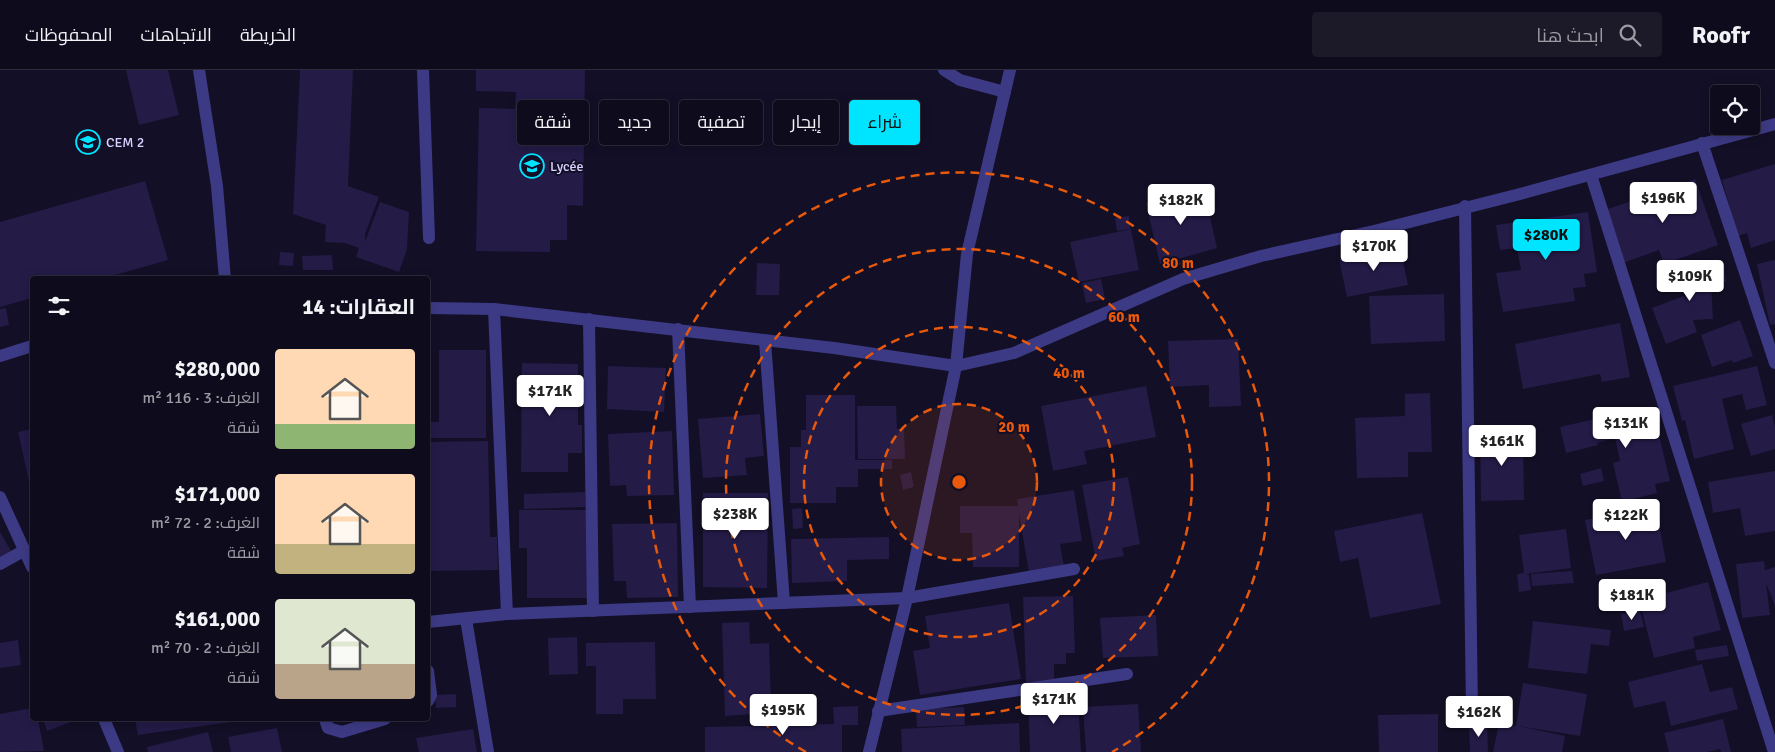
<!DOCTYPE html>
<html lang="ar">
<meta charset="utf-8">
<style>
:root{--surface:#0e0b1c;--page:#1c1929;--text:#f1f3f6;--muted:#9b9ba3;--line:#2e2b3b;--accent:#00e5ff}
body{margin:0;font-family:Signika,Cairo,sans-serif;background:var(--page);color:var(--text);direction:rtl;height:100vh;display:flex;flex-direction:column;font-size:19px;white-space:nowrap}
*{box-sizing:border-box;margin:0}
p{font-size:16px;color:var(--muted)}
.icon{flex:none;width:28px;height:28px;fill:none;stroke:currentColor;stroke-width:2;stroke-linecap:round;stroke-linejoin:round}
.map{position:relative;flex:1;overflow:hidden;direction:ltr}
.side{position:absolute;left:30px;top:206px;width:400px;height:445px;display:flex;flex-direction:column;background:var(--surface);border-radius:5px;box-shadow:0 2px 12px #0003,0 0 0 1px var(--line);direction:rtl}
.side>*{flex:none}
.guide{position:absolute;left:445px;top:30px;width:475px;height:45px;direction:rtl;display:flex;gap:10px}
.tools{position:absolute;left:1710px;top:15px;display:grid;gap:10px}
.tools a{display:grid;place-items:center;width:50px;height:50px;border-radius:5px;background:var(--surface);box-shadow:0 2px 12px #0003,0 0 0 1px var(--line);font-size:25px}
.price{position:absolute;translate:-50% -42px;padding:0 11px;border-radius:5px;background:#fff;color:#222;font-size:16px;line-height:32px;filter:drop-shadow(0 1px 2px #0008)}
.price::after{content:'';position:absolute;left:50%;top:30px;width:15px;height:11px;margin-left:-8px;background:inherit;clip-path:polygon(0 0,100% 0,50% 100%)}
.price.on{background:var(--accent);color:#111}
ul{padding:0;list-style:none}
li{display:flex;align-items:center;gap:15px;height:125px;padding:0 15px}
li span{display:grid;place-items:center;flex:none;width:140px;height:100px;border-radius:5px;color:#555}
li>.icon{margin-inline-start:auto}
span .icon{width:60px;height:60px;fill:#fffc;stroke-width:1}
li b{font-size:21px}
h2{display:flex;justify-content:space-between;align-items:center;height:60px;padding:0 15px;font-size:21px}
.tag{padding:0 18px;border-radius:5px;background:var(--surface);box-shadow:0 2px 12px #0003,0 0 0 1px var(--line);font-size:18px;line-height:45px}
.tag.on{background:var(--accent);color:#111}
header{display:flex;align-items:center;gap:30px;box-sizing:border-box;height:70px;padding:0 25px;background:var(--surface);border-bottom:1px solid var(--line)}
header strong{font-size:24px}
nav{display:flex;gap:28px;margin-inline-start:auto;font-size:18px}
.search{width:350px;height:45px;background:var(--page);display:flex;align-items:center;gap:12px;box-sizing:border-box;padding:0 18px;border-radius:5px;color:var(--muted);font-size:19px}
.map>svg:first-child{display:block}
</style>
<header>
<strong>Roofr</strong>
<div class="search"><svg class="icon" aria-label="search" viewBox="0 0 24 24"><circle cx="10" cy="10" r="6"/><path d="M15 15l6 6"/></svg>ابحث هنا</div>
<nav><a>الخريطة</a><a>الاتجاهات</a><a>المحفوظات</a></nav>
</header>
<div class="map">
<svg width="1775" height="682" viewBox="0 0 1775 682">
<rect width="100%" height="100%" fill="#130f26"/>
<!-- building -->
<g fill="#241b47">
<polygon points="126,0 168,0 179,45 139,55"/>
<polygon points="300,0 353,0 348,116 379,127 365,164 365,172 380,132 409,142 407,179 399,202 356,187 359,178 345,173 325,172 326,155 293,144"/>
<polygon points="476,0 585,0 583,136 567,135 567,170 550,170 550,182 476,181 479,38 515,39 516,22 476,21"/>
<polygon points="1775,94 1775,170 1751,178 1747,163 1738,166 1722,110"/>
<polygon points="1695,109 1718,175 1664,194 1659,180 1623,193 1605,140"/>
<polygon points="145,111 168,190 101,209 32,209 32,228 0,237 0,152"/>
<polygon points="1204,120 1217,178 1160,194 1146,133"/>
<polygon points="1588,142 1597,202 1584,204 1586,217 1573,218 1575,231 1503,242 1496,203 1521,200 1517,178 1500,180 1496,155"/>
<polygon points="1129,146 1130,159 1117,161 1115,148"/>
<polygon points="1131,159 1139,200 1079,212 1070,172"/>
<polygon points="1400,177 1408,215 1347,227 1339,189"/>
<polygon points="280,182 294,183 293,196 279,195"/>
<polygon points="332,185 333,200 303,200 302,186"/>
<polygon points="1775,190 1775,254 1770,255 1757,194"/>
<polygon points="757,193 780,194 779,225 756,225"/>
<polygon points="1724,194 1726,212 1711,213 1713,249 1693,250 1697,262 1666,274 1652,238 1684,226 1686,233 1683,196"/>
<polygon points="1101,209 1105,229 1086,233 1082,213"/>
<polygon points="1444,224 1445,271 1371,274 1369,226"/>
<polygon points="6,238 9,255 0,257 0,239"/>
<polygon points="1740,250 1753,286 1733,293 1732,290 1712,297 1701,265"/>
<polygon points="1620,253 1630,307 1602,312 1600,304 1523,319 1515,274"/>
<polygon points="1238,269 1241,336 1209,337 1209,315 1170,317 1168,271"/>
<polygon points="439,280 486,280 486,368 428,368 428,352 439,352"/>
<polygon points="522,293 578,294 578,355 582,355 582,383 568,383 568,402 521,402"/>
<polygon points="608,296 666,298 664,342 607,339"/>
<polygon points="1757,296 1767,335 1746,340 1742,324 1722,329 1734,379 1694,389 1685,350 1682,351 1673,316"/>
<polygon points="1146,316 1156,367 1084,381 1087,394 1053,401 1041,336"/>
<polygon points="1430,323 1432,382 1408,382 1408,407 1357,408 1355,348 1405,346 1405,324"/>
<polygon points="806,325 855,325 855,390 892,390 892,399 858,399 858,417 836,417 836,433 790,433 790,377 801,377 801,360 806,360"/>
<polygon points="857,336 896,336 897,359 904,359 905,389 858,389"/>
<polygon points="1652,336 1670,411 1655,414 1657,423 1622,432 1613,393 1620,391 1615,368 1597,373 1598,375 1566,383 1560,357"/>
<polygon points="760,344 764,386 745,388 747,405 703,408 698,349"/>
<polygon points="1772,345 1775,356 1775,379 1751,386 1741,354"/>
<polygon points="32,359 32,425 18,362"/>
<polygon points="672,361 674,425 627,426 626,415 610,416 608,364"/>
<polygon points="1480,363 1523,363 1524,430 1481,431"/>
<polygon points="488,371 490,467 497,467 498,500 429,501 428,372"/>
<polygon points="1601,398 1604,411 1583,416 1580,404"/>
<polygon points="1775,401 1775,461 1745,466 1740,438 1713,443 1708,412"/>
<polygon points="911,402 914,417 903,420 900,405"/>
<polygon points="1128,407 1140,474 1122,478 1124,486 1096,491 1082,415"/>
<polygon points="1074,420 1082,471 1060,474 1064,496 1029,502 1019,444 1019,497 973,497 972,463 960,463 960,436 1018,436 1017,429"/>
<polygon points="585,422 585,437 524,439 524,424"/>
<polygon points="703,423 768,423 767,518 703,517"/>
<polygon points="1656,437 1666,492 1596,505 1585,450"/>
<polygon points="802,438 803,458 793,459 792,439"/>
<polygon points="519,440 589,440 589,528 527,528 527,478 519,478"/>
<polygon points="1422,443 1441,534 1370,548 1358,488 1340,492 1334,461"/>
<polygon points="677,453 678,527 627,528 626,511 614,511 612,454"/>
<polygon points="1566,459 1571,498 1526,504 1529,505 1531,520 1519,522 1517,504 1524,503 1519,465"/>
<polygon points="0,462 11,481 0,488"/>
<polygon points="889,467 889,489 847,490 847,511 792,513 791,469"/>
<polygon points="1764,491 1765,500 1775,497 1775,536 1766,513 1770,545 1742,548 1736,494"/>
<polygon points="1572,501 1574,513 1532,516 1531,504"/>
<polygon points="1708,512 1721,560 1693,567 1695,578 1654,588 1641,537 1664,531 1662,524"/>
<polygon points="1073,526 1075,583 1066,583 1066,594 1054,594 1054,612 1026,613 1023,527"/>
<polygon points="1009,533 1021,609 920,625 913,581 930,578 925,546"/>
<polygon points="1640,541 1644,557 1624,561 1621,544"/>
<polygon points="1156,545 1158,586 1103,588 1100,548"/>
<polygon points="1533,551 1611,560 1609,576 1591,574 1587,604 1528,598"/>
<polygon points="749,552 750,574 769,573 771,632 754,632 755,644 725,646 722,553"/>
<polygon points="577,567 578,604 549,605 548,568"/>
<polygon points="18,570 21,595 0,598 0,573"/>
<polygon points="655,572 656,629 623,629 623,644 596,644 596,596 586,596 586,573"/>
<polygon points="1727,575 1729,586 1697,591 1695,580"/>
<polygon points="1702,594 1710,622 1732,617 1738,639 1671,656 1665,631 1634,638 1628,612"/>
<polygon points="1523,613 1587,624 1580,666 1518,656 1565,666 1562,682 1493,682 1499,653 1516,656"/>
<polygon points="456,624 456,637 436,638 435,625"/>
<polygon points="1078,626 1081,682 1030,682 1028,629"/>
<polygon points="1138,634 1141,682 1086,682 1083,637"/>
<polygon points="858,636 858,655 842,655 842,682 705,682 705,657 834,654 833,637"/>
<polygon points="964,637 965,655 917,657 916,639"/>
<polygon points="32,638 32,649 38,649 44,681 0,682 0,644"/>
<polygon points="1438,644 1438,682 1379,682 1378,645"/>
<polygon points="43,649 79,649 47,661"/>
<polygon points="135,649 230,649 230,652 138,665"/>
<polygon points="1723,649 1731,682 1721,682 1720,679 1707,682 1669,682 1664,663"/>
<polygon points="1019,653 1020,682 902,682 901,659"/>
<polygon points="1469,654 1487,654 1488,682 1470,682"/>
<polygon points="277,658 282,682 231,682 228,667"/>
<polygon points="473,659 477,682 419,682 416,668"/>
<polygon points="208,662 213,682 148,682 147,677"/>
</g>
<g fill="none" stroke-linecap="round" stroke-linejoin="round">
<!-- service -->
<polyline stroke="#3d3a85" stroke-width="12" points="423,0 429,168"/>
<!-- minor -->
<g stroke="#3d3a85" stroke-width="12">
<polyline points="199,0 217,116 225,209"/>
<polyline points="944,0 960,10 1005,22"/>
<polyline points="1702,73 1775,293"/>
<polyline points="1591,105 1774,682"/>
<polyline points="1465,136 1472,641"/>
<polyline points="428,238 494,239 834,278 956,296 1014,283 1183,209 1261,186 1374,161 1520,124 1775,54"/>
<polyline points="494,239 507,544"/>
<polyline points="589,249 593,541"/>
<polyline points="678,259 690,537"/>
<polyline points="765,271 784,533"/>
<polyline points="0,286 32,276"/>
<polyline points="0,494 25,480"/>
<polyline points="466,549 488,682"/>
<polyline points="428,552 507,544 907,528 1074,499"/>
<polyline points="428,601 431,625 428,631"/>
<polyline points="878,641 1127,604"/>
<polyline points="325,649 328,658 342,662 385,649"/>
<polyline points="869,682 907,528 956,296 967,184 1010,0"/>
</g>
<!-- tertiary -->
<g stroke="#3d3a85" stroke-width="12">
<polyline points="0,427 32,497"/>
<polyline points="104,649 118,682"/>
</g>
</g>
<!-- distance rings -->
<circle cx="959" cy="412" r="78" fill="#e8590c" fill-opacity=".12"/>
<g fill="none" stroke="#e8590c" stroke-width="2.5" stroke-dasharray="9 6">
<circle cx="959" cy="412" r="78"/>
<circle cx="959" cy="412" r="155"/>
<circle cx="959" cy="412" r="233"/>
<path d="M806 682A310 310 0 1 1 1112 682"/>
</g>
<!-- icons -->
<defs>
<g id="school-ring" transform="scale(1.25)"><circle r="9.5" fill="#130f26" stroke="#00e5ff" stroke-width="1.5"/><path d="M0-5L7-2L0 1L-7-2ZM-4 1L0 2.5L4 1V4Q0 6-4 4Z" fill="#00e5ff"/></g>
</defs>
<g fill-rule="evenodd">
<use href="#school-ring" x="88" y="72"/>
<use href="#school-ring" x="532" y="96"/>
</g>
<g text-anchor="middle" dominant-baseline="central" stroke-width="4" stroke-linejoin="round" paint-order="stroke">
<!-- poi labels -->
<g font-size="14" fill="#d9d4ff" stroke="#130f26" text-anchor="start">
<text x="106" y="72">CEM 2</text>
<text x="550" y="96">Lycée</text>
</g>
</g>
<circle cx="959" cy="412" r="8" fill="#e8590c" stroke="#130f26" stroke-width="2.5"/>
<g font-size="15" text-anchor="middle" font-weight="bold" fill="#e8590c" stroke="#130f26" stroke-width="4" stroke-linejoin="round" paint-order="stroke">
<text x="1178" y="198">80 m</text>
<text x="1124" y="252">60 m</text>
<text x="1069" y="308">40 m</text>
<text x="1014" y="362">20 m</text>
</g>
</svg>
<div class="tools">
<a><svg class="icon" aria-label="locate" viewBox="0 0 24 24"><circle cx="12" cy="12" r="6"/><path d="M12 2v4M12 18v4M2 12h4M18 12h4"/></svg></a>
</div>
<b class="price" style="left:1663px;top:154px">$196K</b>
<b class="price" style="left:1181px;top:156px">$182K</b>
<b class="price on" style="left:1546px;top:191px">$280K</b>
<b class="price" style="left:1374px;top:202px">$170K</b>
<b class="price" style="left:1690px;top:232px">$109K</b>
<b class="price" style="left:550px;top:347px">$171K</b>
<b class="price" style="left:1626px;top:379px">$131K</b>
<b class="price" style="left:1502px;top:397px">$161K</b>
<b class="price" style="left:735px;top:470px">$238K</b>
<b class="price" style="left:1626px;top:471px">$122K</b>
<b class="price" style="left:1632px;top:551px">$181K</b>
<b class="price" style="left:1054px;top:655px">$171K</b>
<b class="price" style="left:783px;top:666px">$195K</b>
<b class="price" style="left:1479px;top:668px">$162K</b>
<div class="guide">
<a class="tag on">شراء</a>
<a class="tag">إيجار</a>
<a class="tag">تصفية</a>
<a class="tag">جديد</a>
<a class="tag">شقة</a>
</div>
<section class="side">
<h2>العقارات: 14<svg class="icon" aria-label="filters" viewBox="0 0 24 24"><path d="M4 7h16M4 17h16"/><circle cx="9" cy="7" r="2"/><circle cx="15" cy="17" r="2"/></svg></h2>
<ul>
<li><span style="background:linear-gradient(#ffd9b3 75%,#8fb573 0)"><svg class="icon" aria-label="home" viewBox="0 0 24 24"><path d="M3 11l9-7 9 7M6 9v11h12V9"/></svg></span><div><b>$280,000</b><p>الغرف: 3 · 116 m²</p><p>شقة</p></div></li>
<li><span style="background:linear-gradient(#ffd9b3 70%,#c2b280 0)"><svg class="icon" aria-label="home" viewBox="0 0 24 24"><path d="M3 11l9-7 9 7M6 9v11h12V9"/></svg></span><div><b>$171,000</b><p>الغرف: 2 · 72 m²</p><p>شقة</p></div></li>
<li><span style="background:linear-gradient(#dfe7d0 65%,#b9a48a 0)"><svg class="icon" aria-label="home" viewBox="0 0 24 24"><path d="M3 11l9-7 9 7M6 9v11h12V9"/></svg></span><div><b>$161,000</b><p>الغرف: 2 · 70 m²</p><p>شقة</p></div></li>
</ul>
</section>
</div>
